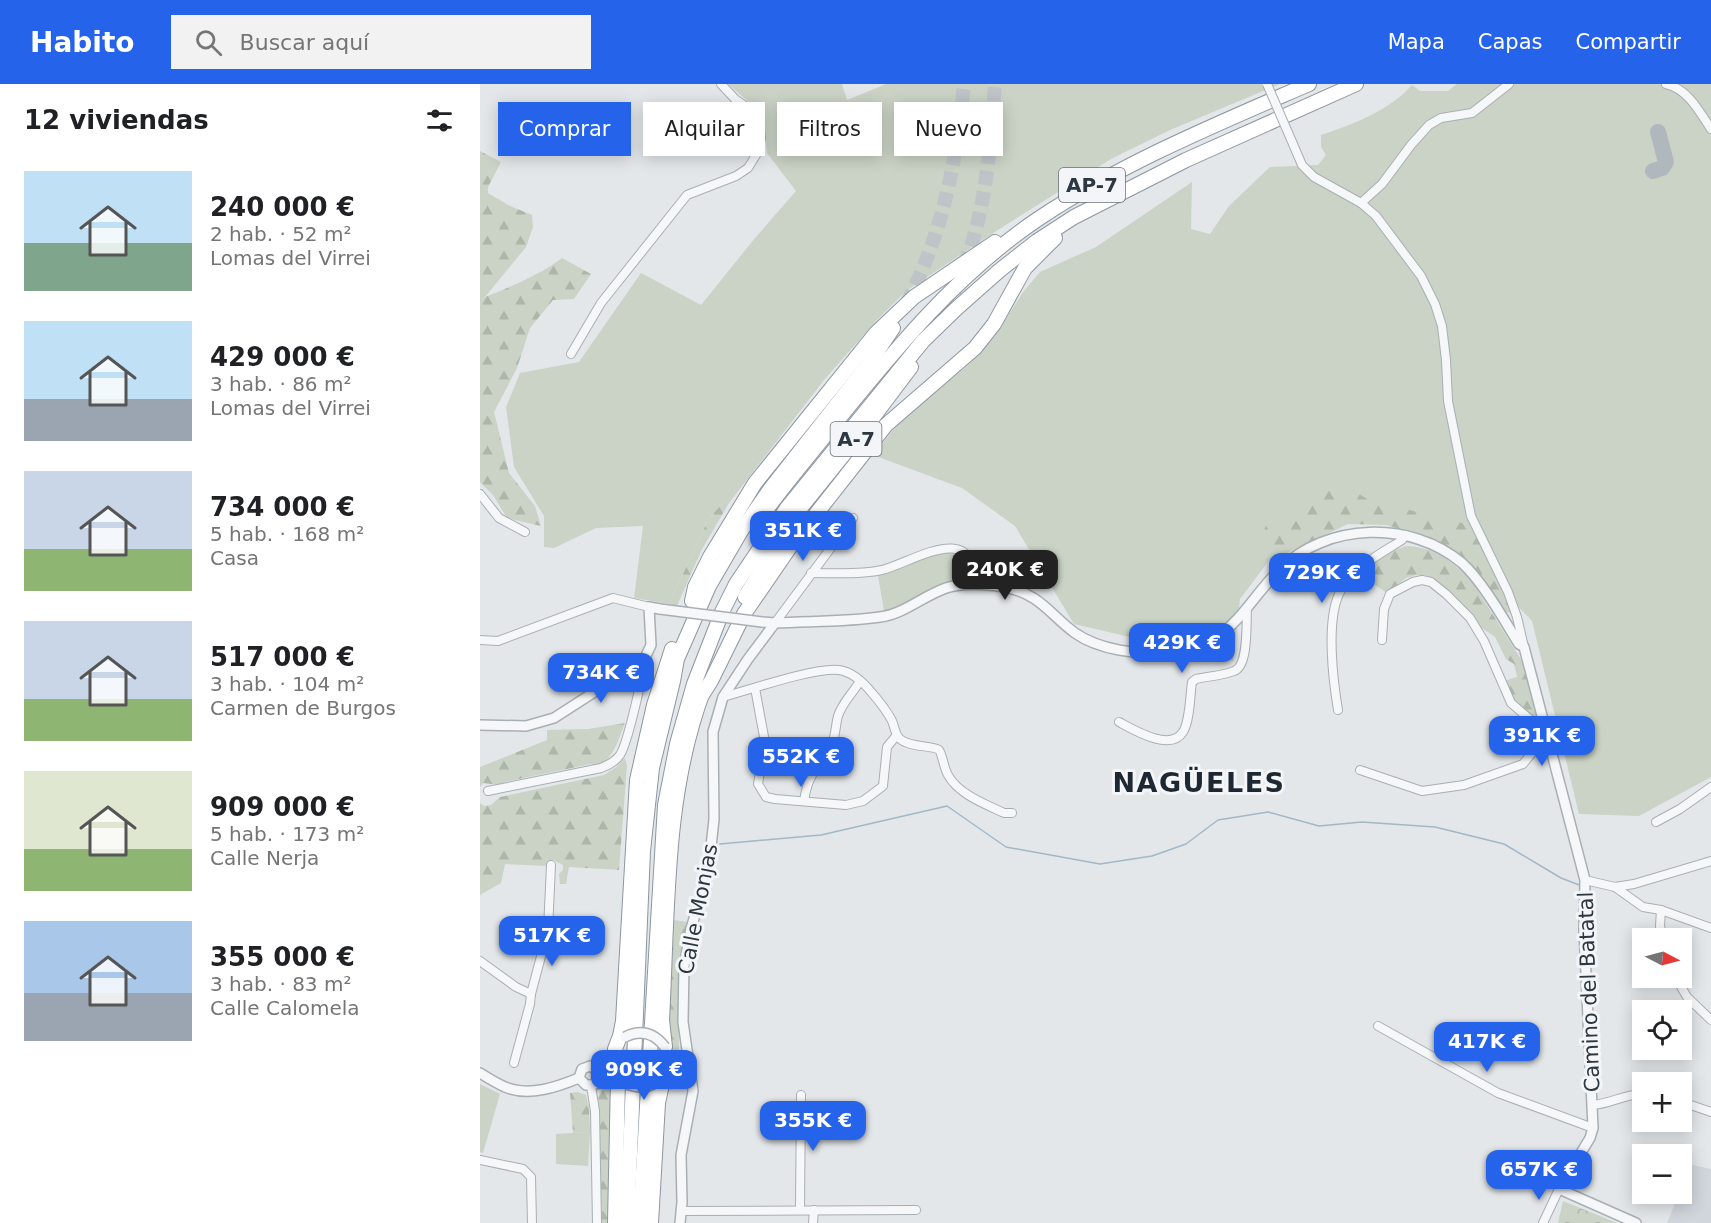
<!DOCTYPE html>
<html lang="es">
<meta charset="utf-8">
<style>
:root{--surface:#fff;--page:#f2f2f2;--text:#202124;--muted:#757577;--accent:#2563eb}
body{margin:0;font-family:"DejaVu Sans",sans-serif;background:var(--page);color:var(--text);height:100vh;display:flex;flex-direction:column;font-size:22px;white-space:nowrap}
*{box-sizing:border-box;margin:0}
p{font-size:20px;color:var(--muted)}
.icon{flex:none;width:33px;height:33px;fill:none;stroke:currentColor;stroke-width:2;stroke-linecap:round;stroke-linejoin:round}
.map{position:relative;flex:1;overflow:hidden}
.drawer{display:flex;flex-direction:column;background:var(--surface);width:480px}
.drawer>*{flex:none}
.top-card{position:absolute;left:18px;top:18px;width:570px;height:54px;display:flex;gap:12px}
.needle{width:39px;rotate:96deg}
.controls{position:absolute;left:1152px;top:844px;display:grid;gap:12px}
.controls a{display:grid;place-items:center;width:60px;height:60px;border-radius:0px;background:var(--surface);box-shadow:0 3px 15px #0003;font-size:30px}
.price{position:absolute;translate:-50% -51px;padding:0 14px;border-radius:12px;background:var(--accent);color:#fff;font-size:20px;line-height:39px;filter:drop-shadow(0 2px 3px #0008)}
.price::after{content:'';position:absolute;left:50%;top:36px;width:18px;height:14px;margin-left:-9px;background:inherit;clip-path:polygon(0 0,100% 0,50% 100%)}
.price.current{background:#222;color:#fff}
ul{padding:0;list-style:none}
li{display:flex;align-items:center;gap:18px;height:150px;padding:0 24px}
li span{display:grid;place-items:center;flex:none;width:168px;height:120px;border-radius:0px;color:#555}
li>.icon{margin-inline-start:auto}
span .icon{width:72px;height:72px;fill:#fffc;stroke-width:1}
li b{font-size:26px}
h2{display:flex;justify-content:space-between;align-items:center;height:72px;padding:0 24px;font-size:26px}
.tag{padding:0 21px;border-radius:0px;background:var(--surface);box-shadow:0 3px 15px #0003;font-size:21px;line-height:54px}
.tag.current{background:var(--accent);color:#fff}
header{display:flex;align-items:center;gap:36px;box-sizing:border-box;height:84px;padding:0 30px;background:var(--accent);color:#fff}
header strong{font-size:28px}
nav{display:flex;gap:33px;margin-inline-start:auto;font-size:21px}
.search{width:420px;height:54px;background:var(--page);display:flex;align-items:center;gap:15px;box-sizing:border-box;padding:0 21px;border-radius:0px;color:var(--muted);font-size:22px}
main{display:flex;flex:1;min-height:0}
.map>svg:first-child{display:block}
</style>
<header>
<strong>Habito</strong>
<div class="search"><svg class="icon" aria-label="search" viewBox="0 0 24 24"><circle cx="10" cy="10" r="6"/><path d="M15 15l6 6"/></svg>Buscar aquí</div>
<nav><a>Mapa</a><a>Capas</a><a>Compartir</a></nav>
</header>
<main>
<section class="drawer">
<h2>12 viviendas<svg class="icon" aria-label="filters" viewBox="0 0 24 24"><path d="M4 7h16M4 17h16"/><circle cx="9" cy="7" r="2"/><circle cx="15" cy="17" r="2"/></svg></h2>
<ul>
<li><span style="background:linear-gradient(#bfe0f5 60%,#7fa58c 0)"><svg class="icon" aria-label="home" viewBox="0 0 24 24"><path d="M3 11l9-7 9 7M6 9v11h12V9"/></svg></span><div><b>240 000 €</b><p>2 hab. · 52 m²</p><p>Lomas del Virrei</p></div></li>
<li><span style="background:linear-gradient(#bfe0f5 65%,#9aa5b1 0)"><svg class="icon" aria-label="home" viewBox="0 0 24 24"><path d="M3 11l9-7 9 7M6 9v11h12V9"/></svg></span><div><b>429 000 €</b><p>3 hab. · 86 m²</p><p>Lomas del Virrei</p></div></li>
<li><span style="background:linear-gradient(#c9d6e8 65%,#8fb573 0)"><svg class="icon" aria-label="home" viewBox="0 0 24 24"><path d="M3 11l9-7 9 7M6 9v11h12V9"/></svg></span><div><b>734 000 €</b><p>5 hab. · 168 m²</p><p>Casa</p></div></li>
<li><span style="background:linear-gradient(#c9d6e8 65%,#8fb573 0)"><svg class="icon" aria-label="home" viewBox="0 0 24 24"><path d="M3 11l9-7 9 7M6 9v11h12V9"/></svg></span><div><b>517 000 €</b><p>3 hab. · 104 m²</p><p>Carmen de Burgos</p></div></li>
<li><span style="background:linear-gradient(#dfe7d0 65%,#8fb573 0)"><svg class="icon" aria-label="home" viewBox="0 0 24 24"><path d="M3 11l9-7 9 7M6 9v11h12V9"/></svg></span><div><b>909 000 €</b><p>5 hab. · 173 m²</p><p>Calle Nerja</p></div></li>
<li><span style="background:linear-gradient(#a9c7e8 60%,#9aa5b1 0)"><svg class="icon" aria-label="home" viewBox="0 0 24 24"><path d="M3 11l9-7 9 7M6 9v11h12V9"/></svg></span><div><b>355 000 €</b><p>3 hab. · 83 m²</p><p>Calle Calomela</p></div></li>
</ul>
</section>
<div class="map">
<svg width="1231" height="1139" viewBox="0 0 1231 1139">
<defs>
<pattern id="forest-firs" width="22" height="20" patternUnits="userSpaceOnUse" patternTransform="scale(1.5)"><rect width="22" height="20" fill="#cad3c5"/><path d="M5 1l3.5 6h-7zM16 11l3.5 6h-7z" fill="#aeb6aa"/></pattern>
<pattern id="park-crowns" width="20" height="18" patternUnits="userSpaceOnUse" patternTransform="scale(1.5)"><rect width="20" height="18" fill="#cad3c5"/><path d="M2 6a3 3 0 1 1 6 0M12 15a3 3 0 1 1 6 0" fill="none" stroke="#aeb6aa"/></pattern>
</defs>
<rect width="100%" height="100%" fill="#e3e7ea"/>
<!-- built -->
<polygon fill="#d1d6dc" points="1212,1081 1231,1085 1231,1139 1187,1139 1199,1110 1202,1110 1202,1105"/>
<!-- grass -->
<g fill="#cad3c5">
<polygon points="248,0 362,0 367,16 406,0 800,0 690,46 631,75 521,144 426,207 397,236 344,296 249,419 244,418 229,434 189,520 154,514 163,442 116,444 74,464 64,463 64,432 34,383 26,323 40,289 99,278 161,189 221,221 275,154 316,107 287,69 283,30"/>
<path d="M977,0H1231V693L1159,732L1099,730L1052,537L967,447L879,428L788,478L760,515L753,577L594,540L535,442L482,404L393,371L422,335L486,283L514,253L544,207L560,188L616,163L712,98L711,145L730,150L749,122L790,83L838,81L846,71L841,63V51C872,41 910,26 932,1L940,7H968Z"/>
<path d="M459,468C478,467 496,479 480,498C453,498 431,521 404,527L398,492Z"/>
<polygon points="0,1000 20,1010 3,1069 0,1068"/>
<polygon points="110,1048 108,1082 76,1080 76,1050"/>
</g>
<!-- forest -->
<g fill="url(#forest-firs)">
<path d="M0,67L21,78L8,103V109L30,122L52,131L53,143L46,163L5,213C32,202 58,192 82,174L111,190L94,215L73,216L50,244L37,284L14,328L29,389L55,422L61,442L27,434L13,411L0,398Z"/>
<polygon points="858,400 872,406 889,416 990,441 1026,508 1032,525 1031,529 1026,528 1022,523 993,482 958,457 906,441 868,440 805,470 776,465 787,439 813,434"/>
<polygon points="244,418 249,419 221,467 197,522 189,520 229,434"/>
<path d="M926,462C952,462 976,479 993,499L1049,588L1060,640L1049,629L1032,617L1024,597L1037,593L1034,580L1026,575L1015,553L999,542L982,519L960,499L945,491H936L926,494L907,509L880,491L907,469Z"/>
<path d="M145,639C138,656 134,676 115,683L111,680L25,698L20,701L3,699L0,703V683L67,656V646L108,645Z"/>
<polygon points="145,674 147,682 139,786 89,783 86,800 80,800 79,790 83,786 83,781 73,776 67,782 25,780 21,799 0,811 0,719 4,722 11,721 20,713 124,691 136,683"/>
<polygon points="194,836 208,838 198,906 199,967 198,977 194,978 189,946"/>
<polygon points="128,1000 131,1001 133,1014 128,1139 122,1139 118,1013 124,1001"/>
<polygon points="97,1008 106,1011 109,1023 110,1048 93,1049 90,1009"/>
</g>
<!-- park -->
<polygon fill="url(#park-crowns)" points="1083,1117 1137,1139 1078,1139"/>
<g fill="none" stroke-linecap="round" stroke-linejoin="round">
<!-- stream -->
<polyline stroke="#a1b8c7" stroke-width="1.5" points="240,760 341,751 467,722 526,763 620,780 672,772 706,760 738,736 788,728 839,742 882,738 955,743 1024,760 1081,794 1102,802"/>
<!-- taxiway -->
<polyline stroke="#b0b8be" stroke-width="16" points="1173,87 1182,84 1186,78 1178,48"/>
<!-- motorway-tunnel -->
<g stroke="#bec4c8" stroke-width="14" stroke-dasharray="14 7" stroke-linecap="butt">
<path d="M484,182C506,127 511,59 515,0"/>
<path d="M426,220C462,153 477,75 484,0"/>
<polyline points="454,244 475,206"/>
</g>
<!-- minor casing -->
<g stroke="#a8afb4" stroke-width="10">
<g id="minor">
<polyline points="1029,0 992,29 961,34 949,41 931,61 902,100 881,119 896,132 941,192 955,220 962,242 966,276 968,317 991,432 1028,508 1037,533 1044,563"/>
<path d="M1186,0C1208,5 1219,27 1231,45"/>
<polyline points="813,60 822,81 834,93 881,119"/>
<polyline points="91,270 121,219 207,111 256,92 268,84 276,71 281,54 279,39 271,26 255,15 241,0"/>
<polyline points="0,410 19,434 45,448"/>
<path d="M331,489C353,489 380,491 402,486C433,478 497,434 493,501"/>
<polyline points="295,539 373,434"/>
<polyline points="0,556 18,557 133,514 169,523"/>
<polyline points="275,604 285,658 278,700 286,713 295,715 366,721 383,717 403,702 407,663 416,652"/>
<path d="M243,613C269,606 335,583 359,586C372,588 384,599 392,609C399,617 406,626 411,635C415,641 414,650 420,655C431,664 453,661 459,666C462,669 464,685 468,691C478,710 505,720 524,729H532"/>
<path d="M858,626C853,596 846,538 859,510C870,485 900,470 922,456L925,451"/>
<path d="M639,638C654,646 690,668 703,648C710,637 710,611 712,598L716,595C728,592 742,592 754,587C769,582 766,539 767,524"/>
<polyline points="880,686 942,707 984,701 1043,680 1067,650 1031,619 1004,557 990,534 966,510 951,498 942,496 933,498 910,510 904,525 902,556"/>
<path d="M8,707L121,684C128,681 135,678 140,671C148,658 163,592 164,576"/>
<path d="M324,717C328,690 337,685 350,664C356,654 355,643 358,632C362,619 373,609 380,597"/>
<polyline points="1176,738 1200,725 1231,703"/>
<polyline points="1105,796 1135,803 1154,800 1231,777"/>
<polyline points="1135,803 1163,823 1181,826 1231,844"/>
<polyline points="1181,826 1180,842 1183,855"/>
<polyline points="0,877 36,903 51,910"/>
<polyline points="1196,894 1207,913 1231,936"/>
<polyline points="898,942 1018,1009 1113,1044"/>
<polyline points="34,979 50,920 51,910 68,846 71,781"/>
<polyline points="111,1002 115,1027 117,1139"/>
<polyline points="1202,1018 1231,1028"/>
<path d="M1112,1021C1130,1020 1145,1010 1162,1010"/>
<polyline points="0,1076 43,1085 51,1093 52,1139"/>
<polyline points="320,1125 321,1011"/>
<polyline points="202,1127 436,1126"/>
<polyline points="333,1139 334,1126"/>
<polyline points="1063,1139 1079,1105"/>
</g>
</g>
<!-- tertiary casing -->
<g stroke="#a8afb4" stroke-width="12">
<g id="tertiary">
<path d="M282,538L295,539C330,537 366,538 400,533C424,530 443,512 466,504C484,498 506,500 524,503C561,510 569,530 595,549C619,566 659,571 687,569C750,564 761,525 799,486C847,438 931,436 982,479C1003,498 1024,536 1039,560L1044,563L1105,796L1104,846L1113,1044L1110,1054L1079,1105L1156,1139"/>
<polyline points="0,641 46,642 74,634 164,576 171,561 169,523 180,525"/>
<path d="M138,961C129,972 133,983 138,995"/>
<polyline points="187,984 209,984"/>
<path d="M0,989C8,994 16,999 25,1003C49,1013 77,1003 99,994"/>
<polyline points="184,991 188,973 185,963"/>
<path d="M114,1000L119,994L118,987L110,982L102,985L99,994L106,1001C115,1002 128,996 137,994"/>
<polyline points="200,1139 202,1118 201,1071 213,1007 203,938 204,882 211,845 229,781 234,735 233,648 243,613 268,575 295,539"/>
</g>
</g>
<!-- motorway casing -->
<g stroke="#8c96a0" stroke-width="16">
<g id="motorway">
<path d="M276,440C301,404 330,371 357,337C417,263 478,189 558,135C642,79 737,40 829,0"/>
<polyline points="298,452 385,344 431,283"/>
<polyline points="265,513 295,464 303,445"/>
<polyline points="212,517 215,503 230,473 275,399 396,249 434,213 515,158"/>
<polyline points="222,611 231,597 264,530 310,463 406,341 495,264 514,240 545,184 575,154"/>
<path d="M185,963L182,936C188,826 184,710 224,605"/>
<polyline points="135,965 140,952 143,937 157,696 174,621 192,565"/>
<polyline points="135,1139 138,995"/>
<polyline points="147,1139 163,767 172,684 193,597 197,575 229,502 261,447 291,404 390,278 413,244"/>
<polyline points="160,1139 185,721 197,660 214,600 242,528 256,500 307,424 443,257 477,224 520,186 557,157 594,133 706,76 876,0"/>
<polyline points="171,1139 178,1019 184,991"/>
</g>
</g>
<!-- minor -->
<use href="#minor" stroke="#f6f7f9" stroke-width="8"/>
<!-- tertiary -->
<use href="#tertiary" stroke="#f6f7f9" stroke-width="9"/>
<!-- motorway -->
<use href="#motorway" stroke="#fff" stroke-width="14"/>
<!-- minor-bridge casing -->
<g stroke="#a8afb4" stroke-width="10" stroke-linecap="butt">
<polyline id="minor-bridge" points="787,0 813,60"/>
</g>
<!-- tertiary-bridge casing -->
<g stroke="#a8afb4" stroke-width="12" stroke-linecap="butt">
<g id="tertiary-bridge">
<polyline points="180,525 282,538"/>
<path d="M145,953C161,945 174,949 185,963"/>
<path d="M138,995C155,1006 170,1007 184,991"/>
</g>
</g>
<!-- minor-bridge -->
<use href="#minor-bridge" stroke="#f6f7f9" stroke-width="8"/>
<!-- tertiary-bridge -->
<use href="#tertiary-bridge" stroke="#f6f7f9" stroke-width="9"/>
</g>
<g text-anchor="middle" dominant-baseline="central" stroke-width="6" stroke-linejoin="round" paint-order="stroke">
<!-- shield labels -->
<g fill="#f3f5f8" stroke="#687078" stroke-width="1.5">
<rect x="579" y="84" width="66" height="34" rx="4.5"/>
<rect x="350.5" y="338" width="51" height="34" rx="4.5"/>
</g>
<g font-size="20" font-weight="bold" fill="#2c3741">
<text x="612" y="101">AP-7</text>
<text x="376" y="355">A-7</text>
</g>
<!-- street labels -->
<g font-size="21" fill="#2c3741" stroke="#f3f5f8">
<text transform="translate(218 825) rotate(-79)">Calle Monjas</text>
<text transform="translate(1109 908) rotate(-92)">Camino del Batatal</text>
</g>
<!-- district labels -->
<g font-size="27" font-weight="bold" letter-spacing="1.5" fill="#1e2832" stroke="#f3f5f8">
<text x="719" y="698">NAGÜELES</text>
</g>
</g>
</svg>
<div class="controls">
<a><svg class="needle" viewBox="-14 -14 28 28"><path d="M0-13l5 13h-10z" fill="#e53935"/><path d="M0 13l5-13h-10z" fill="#757577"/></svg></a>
<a><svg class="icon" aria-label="locate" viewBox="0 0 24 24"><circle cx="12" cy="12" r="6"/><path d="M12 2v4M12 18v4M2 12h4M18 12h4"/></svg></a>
<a>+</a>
<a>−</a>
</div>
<b class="price" style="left:323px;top:478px">351K €</b>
<b class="price current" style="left:525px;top:517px">240K €</b>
<b class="price" style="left:842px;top:520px">729K €</b>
<b class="price" style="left:702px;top:590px">429K €</b>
<b class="price" style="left:121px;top:620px">734K €</b>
<b class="price" style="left:1062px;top:683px">391K €</b>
<b class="price" style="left:321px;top:704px">552K €</b>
<b class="price" style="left:72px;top:883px">517K €</b>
<b class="price" style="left:1007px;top:989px">417K €</b>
<b class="price" style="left:164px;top:1017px">909K €</b>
<b class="price" style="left:333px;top:1068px">355K €</b>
<b class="price" style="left:1059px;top:1117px">657K €</b>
<div class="top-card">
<a class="tag current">Comprar</a>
<a class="tag">Alquilar</a>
<a class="tag">Filtros</a>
<a class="tag">Nuevo</a>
</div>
</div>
</main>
